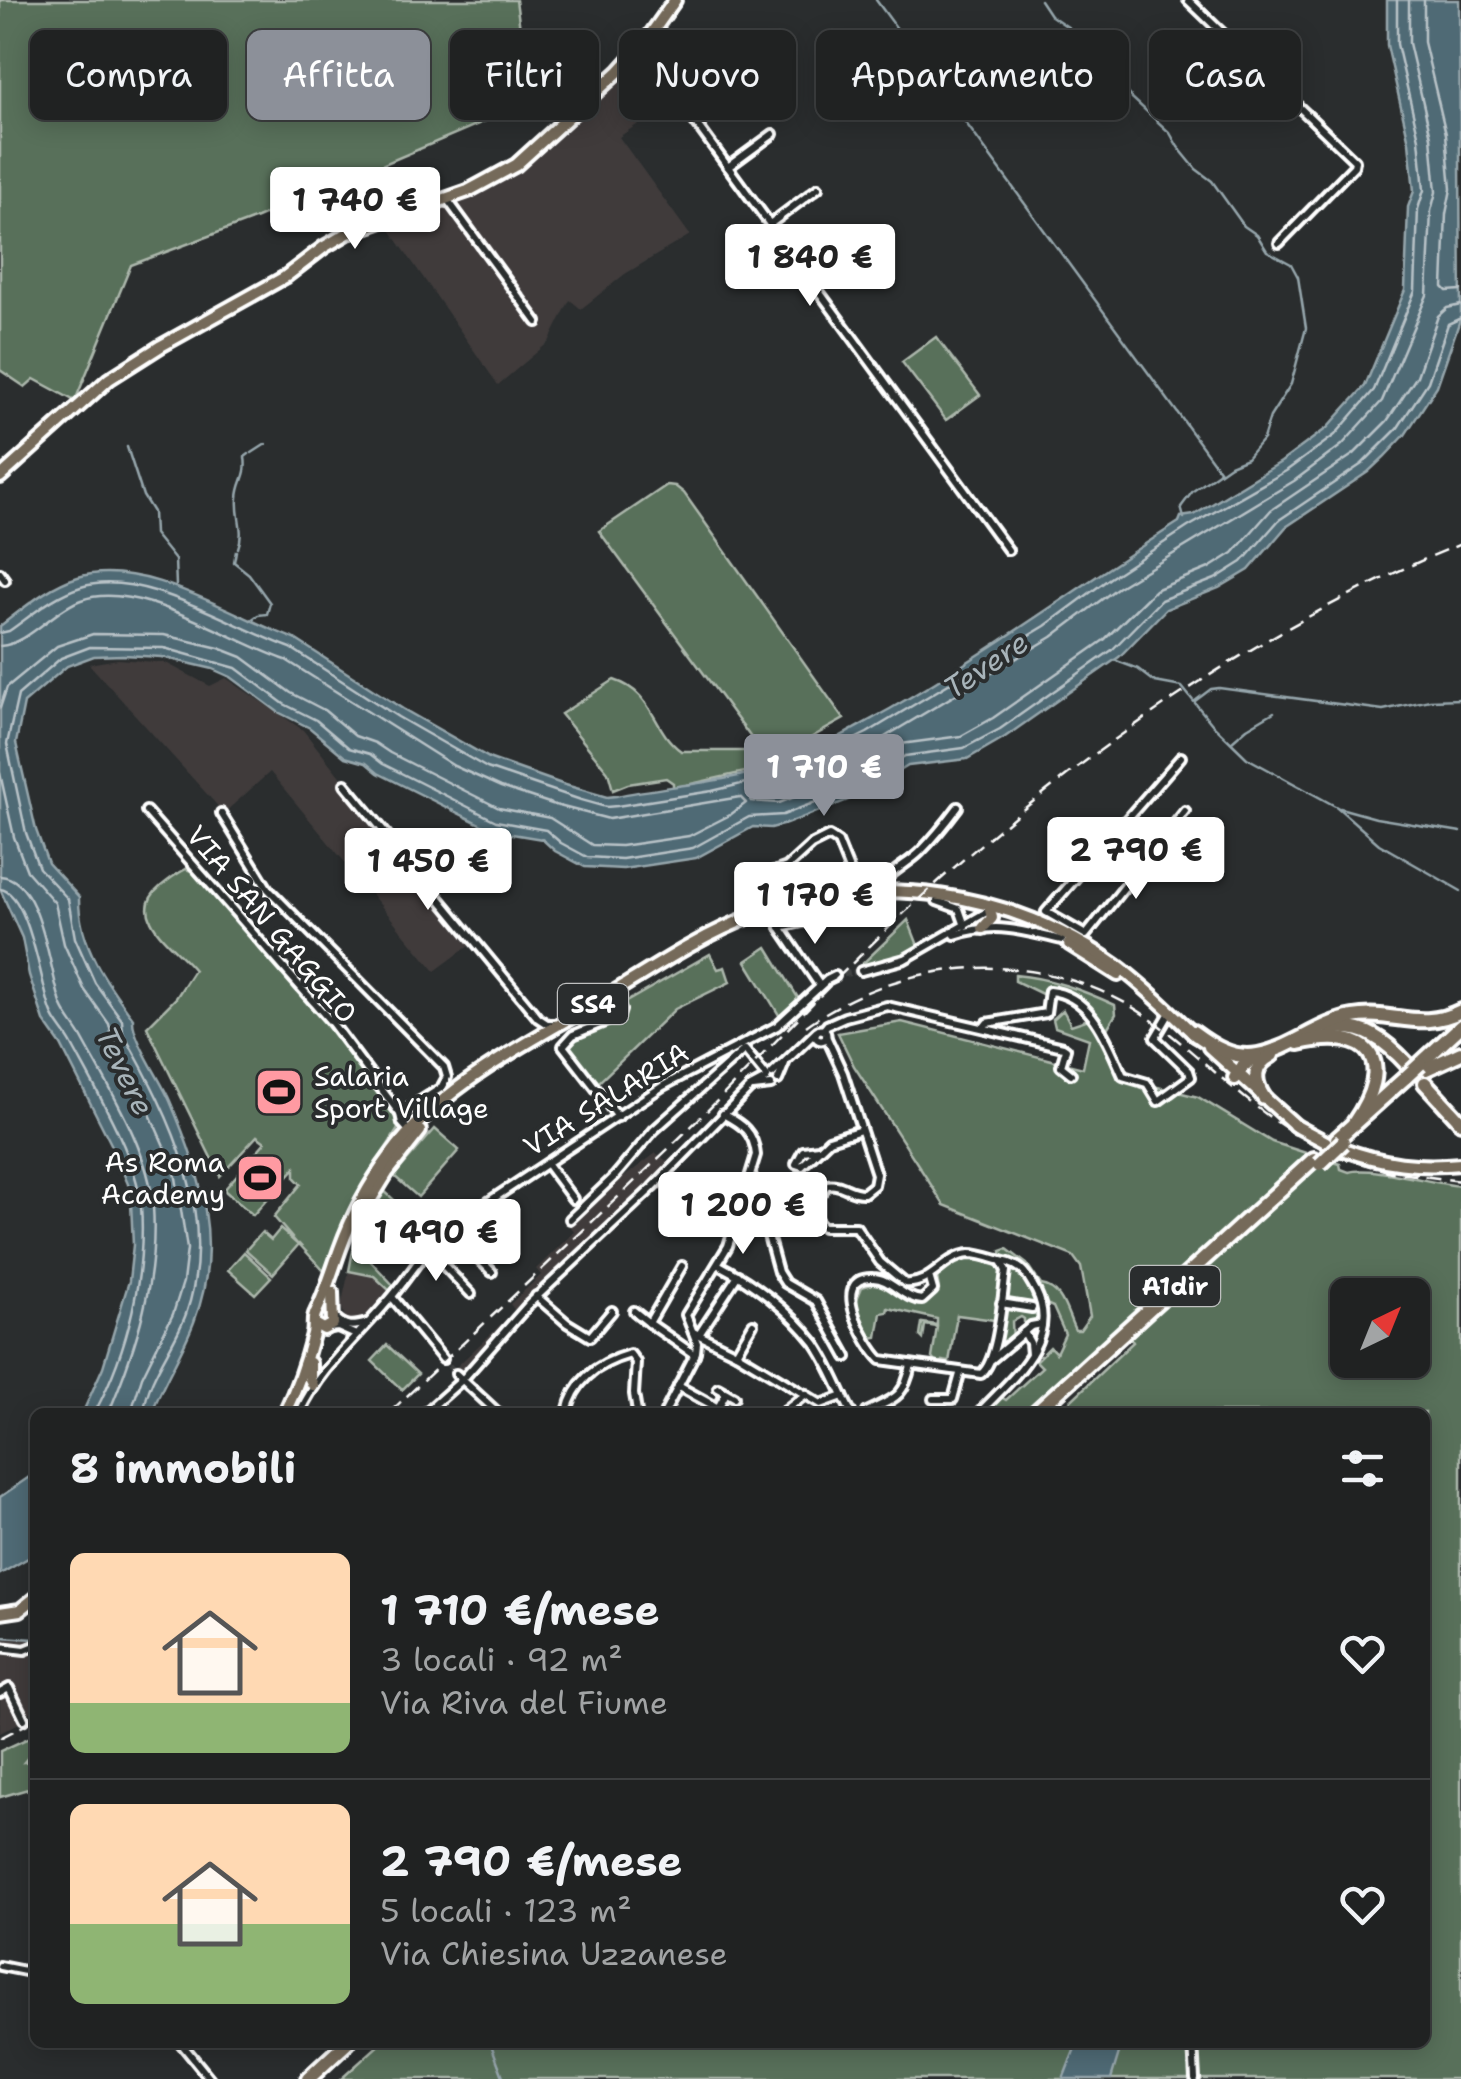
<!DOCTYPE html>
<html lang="it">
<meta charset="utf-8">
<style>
:root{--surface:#202222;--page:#282a2a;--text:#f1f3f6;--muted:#a2a4a5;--line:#3d3f40;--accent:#8c9099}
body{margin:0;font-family:"Shantell Sans",sans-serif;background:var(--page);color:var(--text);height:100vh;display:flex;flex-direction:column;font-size:38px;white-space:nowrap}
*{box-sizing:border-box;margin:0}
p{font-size:32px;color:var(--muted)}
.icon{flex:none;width:55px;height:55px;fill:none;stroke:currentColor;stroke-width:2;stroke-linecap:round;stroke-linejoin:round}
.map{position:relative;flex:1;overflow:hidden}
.panel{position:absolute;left:30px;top:1408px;width:1400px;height:640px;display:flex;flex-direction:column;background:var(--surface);border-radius:15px;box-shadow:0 5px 25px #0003,0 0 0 2px var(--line)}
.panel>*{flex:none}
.guide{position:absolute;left:30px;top:30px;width:1402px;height:90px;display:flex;gap:20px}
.needle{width:65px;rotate:43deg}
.fabs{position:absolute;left:1330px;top:1278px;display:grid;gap:20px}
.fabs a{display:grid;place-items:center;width:100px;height:100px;border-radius:15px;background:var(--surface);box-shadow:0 5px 25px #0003,0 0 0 2px var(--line);font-size:50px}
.price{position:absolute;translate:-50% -85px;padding:0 22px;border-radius:10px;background:#fff;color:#222;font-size:32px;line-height:65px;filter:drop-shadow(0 2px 5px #0008)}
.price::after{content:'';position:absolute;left:50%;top:60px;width:30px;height:22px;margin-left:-15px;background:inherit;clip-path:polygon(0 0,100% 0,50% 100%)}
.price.on{background:var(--accent);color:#fff}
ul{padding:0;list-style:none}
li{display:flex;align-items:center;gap:30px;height:250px;padding:0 40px}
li+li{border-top:2px solid var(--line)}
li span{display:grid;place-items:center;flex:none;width:280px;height:200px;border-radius:15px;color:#555}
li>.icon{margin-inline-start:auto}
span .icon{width:120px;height:120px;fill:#fffc;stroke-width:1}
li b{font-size:42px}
h2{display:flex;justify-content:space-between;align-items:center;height:120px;padding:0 40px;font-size:42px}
.chip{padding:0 35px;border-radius:15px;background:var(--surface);box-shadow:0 5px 25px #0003,0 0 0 2px var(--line);font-size:35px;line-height:90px}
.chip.on{background:var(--accent);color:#fff}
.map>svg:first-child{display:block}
</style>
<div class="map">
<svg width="1461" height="2079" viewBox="0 0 1461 2079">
<rect width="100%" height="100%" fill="#2a2d2e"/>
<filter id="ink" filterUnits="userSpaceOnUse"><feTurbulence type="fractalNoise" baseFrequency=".01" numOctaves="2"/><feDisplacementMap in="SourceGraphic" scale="20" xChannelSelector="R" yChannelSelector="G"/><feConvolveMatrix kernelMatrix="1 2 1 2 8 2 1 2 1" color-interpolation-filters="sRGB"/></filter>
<g filter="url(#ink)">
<!-- built -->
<g fill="#3f3b3b">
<polygon points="618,77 650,116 619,137 690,235 625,274 581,309 570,300 549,342 498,385 388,227 393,221 477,191 521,167"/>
<polygon points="118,659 166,663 210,686 226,678 303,730 473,943 435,971 270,772 224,813 89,664"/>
<polygon points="656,1153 672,1165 517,1311 461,1376 458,1374 454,1369 515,1311 510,1304 541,1275 536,1269 574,1232 570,1225 621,1174 624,1177"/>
<polygon points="349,1271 374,1276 388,1290 370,1313 353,1322 346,1320 341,1306"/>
<polygon points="0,1639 28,1639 35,1642 35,1710 26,1715 27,1719 0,1733"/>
</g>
<!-- green -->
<g fill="#596f5a" stroke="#acb7ac" stroke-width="2.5" fill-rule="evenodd">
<polygon points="0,0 516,0 530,102 257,218 131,265 75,401 34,379 25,387 0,370"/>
<polygon points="936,337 980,395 946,420 902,362"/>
<polygon points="667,485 675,486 684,493 844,719 780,755 763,754 599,531"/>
<path d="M614,680C655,693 651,729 681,751H748L756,755L763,768L673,788V783L666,778L628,784L613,790L608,772L561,714Z"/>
<path d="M186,869L197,873L328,1022L395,1116L398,1129L352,1202L324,1271L299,1244L273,1274L246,1250L262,1232L271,1240L280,1229L298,1245L274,1217L301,1184L295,1178V1168L253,1215L224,1190L265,1142L257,1136L220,1176L147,1027L176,998L194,970C176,947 125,916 160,887C168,880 176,874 186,869Z"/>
<polygon points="908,920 919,948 897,960 884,958 873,966 859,967"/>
<polygon points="767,947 800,1001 782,1020 746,961"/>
<path d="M710,954L718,969L725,967L730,982L675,1009L596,1085L566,1047C579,1027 604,1027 623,1016L619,1006Z"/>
<path d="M1015,975C1051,978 1082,990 1115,1005L1116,1014L1105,1032L1077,996L1051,989L1042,994L1015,981Z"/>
<path d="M1063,1010L1071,1025L1089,1019L1096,1024L1121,1078L1198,1097L1272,1142L1340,1164L1341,1169L1349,1172C1370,1165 1434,1184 1461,1186V2079H341L382,2042H1425V1412H1059L1133,1342L1122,1325L1025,1412H988L1001,1397L1006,1400L1042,1367L1036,1361L1050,1347L1056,1353L1065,1334L1053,1307L1044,1303L1025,1269L1014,1260L1002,1257L1001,1251L1007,1249L1027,1264L1041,1285C1063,1288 1066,1312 1075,1330H1080L1090,1316L1081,1267L1073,1256L944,1205L854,1066L838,1033L902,1022L1083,1068L1089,1039L1055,1027L1053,1019ZM1348,1295H1412V1360H1348Z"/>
<polygon points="435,1129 459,1150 418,1197 394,1176"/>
<polygon points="382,1189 403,1208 362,1252 395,1287 391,1292 374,1276 349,1271 355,1240"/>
<polygon points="244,1252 271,1277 255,1294 228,1270"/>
<path d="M968,1256C1018,1266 1003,1276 995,1320L957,1315L949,1362L942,1361L941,1366L937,1365L932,1358L937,1327L925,1325L923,1339L920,1336L922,1323L937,1325V1319L888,1308L887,1312L881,1313L877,1337L870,1338L855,1304L862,1287L876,1283L912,1303H926L939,1290L937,1276L952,1266L951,1263Z"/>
<polygon points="1008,1265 1019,1268 1040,1303 1041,1317 1024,1327 1024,1319 1021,1317 1012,1322 1013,1341 998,1349 1004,1309 1031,1313 1036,1309 1032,1303 1006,1299"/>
<polygon points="387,1345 418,1374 402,1390 372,1361"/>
<polygon points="35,1735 35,1754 29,1756 24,1762 35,1761 35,1787 0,1797 0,1751"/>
</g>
<!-- water -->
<g fill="#506a75" stroke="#96a6ac" stroke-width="2.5">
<path d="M1387,0H1459L1461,317L1437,386L1405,435L1384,457L1368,472L1286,527L1249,570L1219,588L1166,609L1119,657L1005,737L967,759L908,766L861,795L786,824L771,828L753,827L696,858L623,869L585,867L555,851L542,839L494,831L378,773L366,763L345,757L310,728L278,712L231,677L213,669L162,657L123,655L94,656L67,666L24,703L16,743L36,830L48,863L79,897C78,944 107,983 133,1018C131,1037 161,1080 170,1101C201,1173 224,1245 194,1322C182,1353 164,1381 152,1412H83L103,1367L129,1281L133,1245L131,1203L128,1184L111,1144L61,1045L44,1021L29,975L22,938L0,889V626C24,608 48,586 78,577C144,557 233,616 295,639L403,709L491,759L562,784L607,797L616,796C670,785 728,783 781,764C819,750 855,728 890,709C990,652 1082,584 1179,522L1181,517L1194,515L1281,462L1327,428L1365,386L1405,290L1408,207L1414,191L1409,142L1387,45Z"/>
<polygon points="35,1473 35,1554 0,1574 0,1497"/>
<polygon points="1077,2043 1122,2043 1111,2079 1063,2079"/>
</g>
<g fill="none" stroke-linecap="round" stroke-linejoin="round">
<!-- shore -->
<g stroke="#b9c3c8" stroke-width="2.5">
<polyline points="1409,0 1409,43 1431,137 1436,192 1431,211 1427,295 1382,401 1342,445 1294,481 1117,588 1052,637 873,744 789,785 753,794 751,801 779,803 851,775 901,744 961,736 993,718 1104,640 1155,590 1209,568 1233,553 1271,510 1354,454 1387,421 1417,376 1438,316 1447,308 1461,305"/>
<polyline points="1424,0 1424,42 1446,134 1451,189 1446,214 1443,287 1447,291 1461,290"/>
<path d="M0,633L9,631C32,615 54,595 81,587C143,568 232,627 291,648L398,717L487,768L581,800L606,807L617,806L712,791L783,774L867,733L1045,626L1110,578L1188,527L1286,471L1335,435L1374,390L1415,291L1418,209L1424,190L1419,139L1397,44V0"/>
<path d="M0,646C29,644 53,610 81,600C139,579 229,641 286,660L454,766L501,787L555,805L609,819L740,797L746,803L730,815L689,836L621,846L592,845L550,818L499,808L390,753L375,743L355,736L324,710L291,693L242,657L219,648L164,635L93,634L57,646L7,687L0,708"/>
<polyline points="0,773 14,837 27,871 55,903 64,944 84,989 109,1024 112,1037 132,1073 175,1171 187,1249 183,1282 173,1314 142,1377 131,1412"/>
<path d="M0,876C43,878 49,973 62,1006C67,1018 76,1027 82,1038C108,1086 150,1152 153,1206C158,1280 137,1345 109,1412"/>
<path d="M0,889C29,892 41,985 51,1011C55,1023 65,1032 71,1043C94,1086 137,1158 141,1205C146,1275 128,1350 95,1412"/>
<path d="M144,1412C147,1378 174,1347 186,1314C220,1217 171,1117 123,1033L122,1020L95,983L75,938L68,899L39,868L26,833L7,744L18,695L61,658L90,647L164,648L236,668L284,704L316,720L349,748L370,754L383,764L496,821L546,830L561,843L587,857L622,859L693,848L749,817L783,815L856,786L905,756L964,748L1000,729L1112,650L1161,600L1215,579L1242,562L1279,520L1362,464L1397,429L1428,382L1448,324L1461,318"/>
</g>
<!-- stream -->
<g stroke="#96a6ac" stroke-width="2.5">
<polyline points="876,0 1220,471"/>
<polyline points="1040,0 1050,15 1087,40 1132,98 1170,133 1178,147 1196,169 1212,181 1244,226 1257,235 1267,251 1291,264 1298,277 1306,328 1291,384 1270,417 1263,439 1247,458 1230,465 1193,491 1181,507 1184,518"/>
<polyline points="127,447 143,496 153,512 154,534 175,560 176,586"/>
<polyline points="252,453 266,444"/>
<path d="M238,548C245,530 236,517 238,498C239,480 248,477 245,457L249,454"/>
<polyline points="236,551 234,562 249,574 270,603 267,614 258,615 251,620"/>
<polyline points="1114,660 1138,669 1155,682 1182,687 1212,724 1247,758 1337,807 1379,844 1461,891"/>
<polyline points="1195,701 1211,689 1219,688 1383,710 1430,700 1461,699"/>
<polyline points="1231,742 1247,728 1274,712"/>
<polyline points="1340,808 1376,818 1461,832"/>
<polyline points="0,1637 35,1639"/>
<polyline points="490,2042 504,2079"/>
</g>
<!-- minor-tunnel -->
<g stroke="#3f4243" stroke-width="6" stroke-dasharray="6 3" stroke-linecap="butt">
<polyline points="835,976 861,971"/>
<polyline points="443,1359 456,1374"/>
</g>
<!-- minor casing -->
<g stroke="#fff" stroke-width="14">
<g id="minor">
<polyline points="1188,0 1355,161 1354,166 1279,243"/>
<polyline points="641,48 1008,550"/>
<polyline points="630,58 665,106 680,102"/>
<polyline points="690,114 722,93 740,114"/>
<polyline points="728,167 773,134"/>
<polyline points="447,199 537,322"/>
<polyline points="770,224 818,188"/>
<polyline points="0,573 5,580"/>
<polyline points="1181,757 1046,912 1086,935 1185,811"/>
<polyline points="345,784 538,1018 547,1024 557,1024"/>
<polyline points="146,811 332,1023 400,1114"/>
<polyline points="221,813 268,889 444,1067 447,1077 441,1088 400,1114 402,1123 410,1132"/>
<polyline points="752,880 787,867 811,845 829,836 838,842 858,892"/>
<path d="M878,892C883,875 907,865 920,852C934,838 946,823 958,807"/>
<polyline points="937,901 959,909 965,926"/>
<polyline points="780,927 843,913 889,911"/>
<polyline points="780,927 820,986"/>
<polyline points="780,927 783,919 834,901"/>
<path d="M955,935C998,921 1021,931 1062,940"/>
<polyline points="861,971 905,959 990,910"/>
<polyline points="614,998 621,1010 619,1016 573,1035 563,1046 618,1117"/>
<path d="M983,1028L987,1023L1046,1013L1049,991C1092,995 1107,1041 1123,1076L1147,1083L1158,1101L1191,1077L1189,1071L1155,1038L1168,1016"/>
<circle cx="821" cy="1035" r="5.5"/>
<polyline points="823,1030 827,1025 845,1017 887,1006 1063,1047 1066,1049 1061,1066 1071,1074"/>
<path d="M826,1036L843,1073L876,1174L874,1185L864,1193C850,1194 841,1182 827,1185L815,1201L814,1217L823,1227H856L880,1262L905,1283C931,1286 944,1255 970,1254C980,1254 991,1258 1001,1261L1006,1271C1002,1296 999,1360 981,1374L881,1360C866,1346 827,1276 873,1278C891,1278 903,1299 922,1300L933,1290L929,1276"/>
<polyline points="745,1050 767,1077"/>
<polyline points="772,1074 816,1032"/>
<polyline points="778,1080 785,1063"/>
<polyline points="753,1087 771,1085"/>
<polyline points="818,1149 803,1151 796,1164 802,1166 829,1140 861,1130"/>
<polyline points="547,1164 573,1199"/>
<polyline points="752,1177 778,1272 785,1283 816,1301 847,1357"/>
<polyline points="570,1219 615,1176 654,1130 744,1050"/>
<polyline points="449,1228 492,1272"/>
<polyline points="427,1248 471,1294"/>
<path d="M719,1265C754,1283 790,1311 815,1343C830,1364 839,1390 851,1412"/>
<polyline points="682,1266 649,1323 695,1355"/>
<polyline points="536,1296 567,1323 590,1337 612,1311"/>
<polyline points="392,1297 443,1359"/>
<polyline points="1001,1303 1032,1308"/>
<polyline points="634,1311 649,1323"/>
<path d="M335,1317C344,1328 354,1327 367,1323"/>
<polyline points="329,1328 338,1327 356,1335"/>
<polyline points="693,1332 736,1353 821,1404 843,1396"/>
<polyline points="1024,1332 1030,1343 1031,1354"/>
<polyline points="700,1333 738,1275"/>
<polyline points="736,1353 753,1324"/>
<polyline points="992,1359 1031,1326 1042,1324"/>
<polyline points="456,1374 497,1412"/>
<polyline points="678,1386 718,1408 726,1393"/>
<polyline points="718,1388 734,1397"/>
<polyline points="933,1399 953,1399 960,1374"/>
<path d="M300,1412C320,1368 357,1338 388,1301C410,1276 424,1249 449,1228L663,1086L777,1026L827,980L835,976"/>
<polyline points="426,1412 462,1380 529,1304 652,1188 751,1087 766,1079"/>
<path d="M567,1412C574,1380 598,1363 630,1354L636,1362L634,1394L637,1412"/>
<path d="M665,1412L696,1352L697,1343L686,1315L728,1246L756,1155C754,1132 742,1124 723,1114"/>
<polyline points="783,1412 806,1394"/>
<path d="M867,1412C895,1398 904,1398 911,1365"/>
<path d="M980,1412C1010,1380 1061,1341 1036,1291C1027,1274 1022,1265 1002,1261"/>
<polyline points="0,1647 25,1650 35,1646"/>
<polyline points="0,1693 9,1688 24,1719"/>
<polyline points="0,1966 35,1973"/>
<polyline points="180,2042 210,2079"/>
<polyline points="1193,2042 1195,2079"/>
</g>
</g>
<!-- major casing -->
<g stroke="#fff" stroke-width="18">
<g id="major">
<polyline points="0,477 109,379 161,346 285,277 324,247 348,233 468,191 516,165 618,72 646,41 675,0"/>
<polyline points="983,928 992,918 990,910"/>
<polyline points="1069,944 1118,975"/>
<polyline points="1209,1047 1297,1127"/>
<polyline points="1294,1125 1326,1142"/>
<path d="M1343,1149C1383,1164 1419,1168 1461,1164"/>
<polyline points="366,1207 387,1173 420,1131"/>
<polyline points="315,1324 324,1329 333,1324 332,1292"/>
<polyline points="310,1363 310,1379 313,1385"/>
<path d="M285,1412C297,1388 306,1361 313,1334C315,1326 312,1319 316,1312C326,1292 332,1271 340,1249C352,1216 369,1184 390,1156C439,1088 519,1048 589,1007C643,975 696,937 755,915C877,870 1011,891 1116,965C1145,986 1170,1012 1196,1036"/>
<polyline points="0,1613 20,1610 35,1598"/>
</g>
</g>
<!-- highway casing -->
<g stroke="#fff" stroke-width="20">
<g id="highway">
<path d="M1330,1029C1364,1023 1386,1041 1408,1065"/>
<path d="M1193,1032C1212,1046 1233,1060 1258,1055C1291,1049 1319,1023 1353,1017C1394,1010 1419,1032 1461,1011"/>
<path d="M1299,1043C1372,1026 1396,1062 1354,1123"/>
<polyline points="1420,1064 1461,1026"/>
<polyline points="1426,1069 1461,1053"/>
<polyline points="1235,1078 1243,1066 1256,1056"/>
<polyline points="1425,1083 1461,1122"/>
<path d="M1264,1098C1253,1081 1252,1066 1272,1055"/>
<polyline points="1337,1139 1406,1077"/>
<polyline points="1036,1412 1314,1159"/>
<polyline points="308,2079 348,2042"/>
</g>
</g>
<!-- minor -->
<use href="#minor" stroke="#2a2d2e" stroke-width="6"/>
<!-- major -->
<use href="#major" stroke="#746a5a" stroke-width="10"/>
<!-- highway -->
<use href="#highway" stroke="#746a5a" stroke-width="12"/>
<!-- rail -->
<g stroke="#fff" stroke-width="2.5" stroke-dasharray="15 8" stroke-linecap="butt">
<path d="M806,1026C909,952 1053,946 1156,1023C1212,1065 1256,1117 1320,1147"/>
<polyline points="1335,1156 1391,1172 1461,1181"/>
<path d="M390,1412C496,1312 603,1213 707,1111C787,1031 864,947 949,872C1095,743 1279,617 1461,544"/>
<polyline points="0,1738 35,1720"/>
</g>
<!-- highway-bridge casing -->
<g stroke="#fff" stroke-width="20" stroke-linecap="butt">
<g id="highway-bridge">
<polyline points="1406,1077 1420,1064"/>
<polyline points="1320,1164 1343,1142"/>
</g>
</g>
<!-- highway-bridge -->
<use href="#highway-bridge" stroke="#746a5a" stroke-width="12"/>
</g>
</g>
<!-- icons -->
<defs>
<g id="stadium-square" transform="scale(2.5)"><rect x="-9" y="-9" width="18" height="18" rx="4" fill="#ff9aa2" stroke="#2a2d2e"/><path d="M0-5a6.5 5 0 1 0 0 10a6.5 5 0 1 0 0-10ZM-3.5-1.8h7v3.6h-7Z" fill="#111"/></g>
</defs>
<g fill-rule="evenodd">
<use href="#stadium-square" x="279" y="1092"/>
<use href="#stadium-square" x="260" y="1178"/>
</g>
<g text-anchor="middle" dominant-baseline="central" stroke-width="8" stroke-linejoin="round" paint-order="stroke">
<!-- shield labels -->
<g fill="#2a2d2e" stroke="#bfc0c0" stroke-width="2.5">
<rect x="558" y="984" width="70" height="40" rx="8"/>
<rect x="1130" y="1266" width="90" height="40" rx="8"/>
</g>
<g font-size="25" font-weight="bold" fill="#fff">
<text x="593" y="1004">SS4</text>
<text x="1175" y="1286">A1dir</text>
</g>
<!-- street labels -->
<g font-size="28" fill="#fff" stroke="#2a2d2e">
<text transform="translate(272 924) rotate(50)">VIA SAN GAGGIO</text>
<text transform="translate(606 1099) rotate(-32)">VIA SALARIA</text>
</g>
<!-- poi labels -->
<g font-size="28" fill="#fff" stroke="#2a2d2e" text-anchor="start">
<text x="314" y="1076">Salaria<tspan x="314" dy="32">Sport Village</tspan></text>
<text x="225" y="1162" text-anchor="end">As Roma<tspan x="225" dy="32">Academy</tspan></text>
</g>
<!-- water labels -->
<g font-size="30" font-style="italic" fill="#a8b4ba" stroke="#2a2d2e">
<text transform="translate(986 665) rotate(-34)">Tevere</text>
<text transform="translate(125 1071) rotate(64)">Tevere</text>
</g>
</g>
</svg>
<div class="fabs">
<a><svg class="needle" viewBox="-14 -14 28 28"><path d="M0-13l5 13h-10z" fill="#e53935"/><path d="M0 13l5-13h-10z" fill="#a2a4a5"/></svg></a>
</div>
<b class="price" style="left:355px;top:252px">1 740 €</b>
<b class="price" style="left:810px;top:309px">1 840 €</b>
<b class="price on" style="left:824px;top:819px">1 710 €</b>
<b class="price" style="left:1136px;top:902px">2 790 €</b>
<b class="price" style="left:428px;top:913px">1 450 €</b>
<b class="price" style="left:815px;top:947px">1 170 €</b>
<b class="price" style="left:743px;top:1257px">1 200 €</b>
<b class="price" style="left:436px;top:1284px">1 490 €</b>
<div class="guide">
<a class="chip">Compra</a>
<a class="chip on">Affitta</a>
<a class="chip">Filtri</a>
<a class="chip">Nuovo</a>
<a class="chip">Appartamento</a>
<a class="chip">Casa</a>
</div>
<section class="panel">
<h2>8 immobili<svg class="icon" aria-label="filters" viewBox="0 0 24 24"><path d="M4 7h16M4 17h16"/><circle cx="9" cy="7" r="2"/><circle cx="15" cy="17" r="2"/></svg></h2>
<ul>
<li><span style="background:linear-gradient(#ffd9b3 75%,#8fb573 0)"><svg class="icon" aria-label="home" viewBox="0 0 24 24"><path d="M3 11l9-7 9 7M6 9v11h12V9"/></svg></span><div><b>1 710 €/mese</b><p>3 locali · 92 m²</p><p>Via Riva del Fiume</p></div><svg class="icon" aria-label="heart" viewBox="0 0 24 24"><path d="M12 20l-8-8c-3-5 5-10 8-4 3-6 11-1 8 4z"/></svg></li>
<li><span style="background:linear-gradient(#ffd9b3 60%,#8fb573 0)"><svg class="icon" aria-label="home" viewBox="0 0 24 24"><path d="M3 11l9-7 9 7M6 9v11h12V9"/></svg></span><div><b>2 790 €/mese</b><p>5 locali · 123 m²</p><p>Via Chiesina Uzzanese</p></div><svg class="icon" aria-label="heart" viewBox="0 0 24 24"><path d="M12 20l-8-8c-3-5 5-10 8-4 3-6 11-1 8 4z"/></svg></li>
</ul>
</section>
</div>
